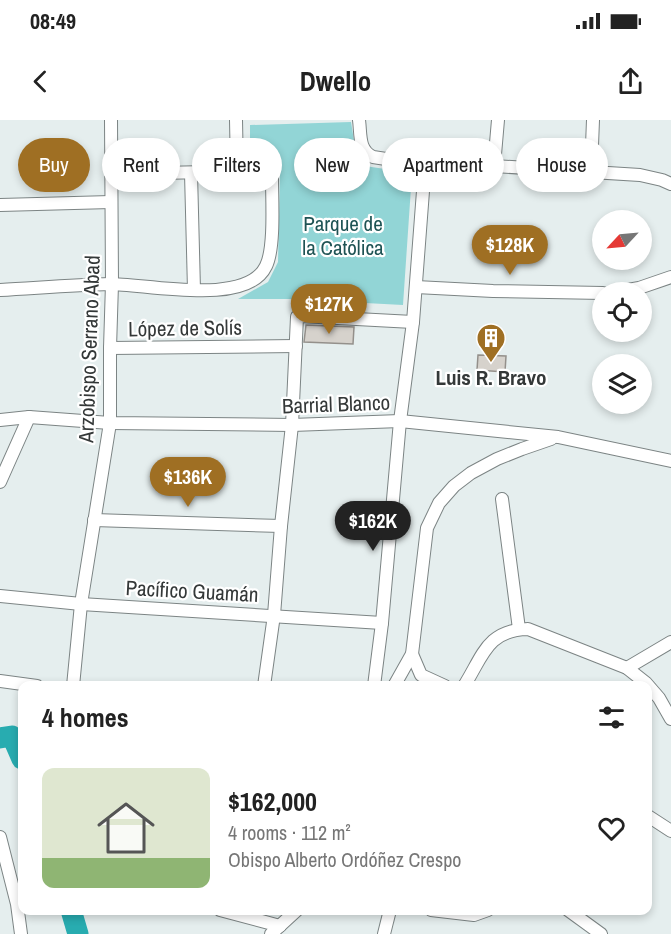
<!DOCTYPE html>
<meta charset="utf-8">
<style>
:root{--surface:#fff;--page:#f2f2f2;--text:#222;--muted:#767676;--line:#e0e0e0;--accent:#9f6f23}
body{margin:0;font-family:"Archivo Narrow",sans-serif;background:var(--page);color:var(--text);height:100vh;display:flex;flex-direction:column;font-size:22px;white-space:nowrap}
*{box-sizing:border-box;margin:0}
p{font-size:20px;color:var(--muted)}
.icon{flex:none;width:33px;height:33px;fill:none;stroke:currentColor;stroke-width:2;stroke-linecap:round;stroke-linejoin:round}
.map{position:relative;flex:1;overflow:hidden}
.details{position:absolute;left:18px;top:561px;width:634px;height:234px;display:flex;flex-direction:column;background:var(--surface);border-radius:12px;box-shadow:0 3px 9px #0003}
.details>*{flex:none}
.top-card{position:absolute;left:18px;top:18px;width:636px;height:54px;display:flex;gap:12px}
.needle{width:39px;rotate:244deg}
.fabs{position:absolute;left:592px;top:90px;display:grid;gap:12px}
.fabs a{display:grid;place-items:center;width:60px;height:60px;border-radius:50%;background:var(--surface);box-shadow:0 3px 9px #0003;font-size:30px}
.price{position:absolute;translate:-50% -51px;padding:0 14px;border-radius:21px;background:var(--accent);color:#fff;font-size:20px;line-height:39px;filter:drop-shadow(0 2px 3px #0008)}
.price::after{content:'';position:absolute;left:50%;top:36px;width:18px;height:14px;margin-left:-9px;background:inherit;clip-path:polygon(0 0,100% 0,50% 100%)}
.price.current{background:#222;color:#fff}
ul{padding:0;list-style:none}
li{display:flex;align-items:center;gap:18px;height:150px;padding:0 24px}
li+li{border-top:2px solid var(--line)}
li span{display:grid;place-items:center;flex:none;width:168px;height:120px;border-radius:12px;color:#555}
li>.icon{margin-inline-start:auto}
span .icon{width:72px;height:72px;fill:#fffc;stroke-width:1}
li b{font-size:26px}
h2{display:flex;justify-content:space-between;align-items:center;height:72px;padding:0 24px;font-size:26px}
.chip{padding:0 21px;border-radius:27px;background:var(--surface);box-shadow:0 3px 9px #0003;font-size:21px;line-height:54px}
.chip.current{background:var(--accent);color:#fff}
.status{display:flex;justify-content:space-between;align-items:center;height:42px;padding:0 30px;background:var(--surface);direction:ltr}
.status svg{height:16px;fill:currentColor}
header{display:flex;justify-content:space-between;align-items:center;height:78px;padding:0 24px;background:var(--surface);font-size:27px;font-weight:700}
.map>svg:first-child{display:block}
</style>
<div class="status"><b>08:49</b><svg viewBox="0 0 49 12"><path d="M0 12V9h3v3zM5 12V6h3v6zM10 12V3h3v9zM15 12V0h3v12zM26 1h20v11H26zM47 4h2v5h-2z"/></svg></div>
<header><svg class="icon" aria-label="back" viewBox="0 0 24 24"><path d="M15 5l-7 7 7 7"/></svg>Dwello<svg class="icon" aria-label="share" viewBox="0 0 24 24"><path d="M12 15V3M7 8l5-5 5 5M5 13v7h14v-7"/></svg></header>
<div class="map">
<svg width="671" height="814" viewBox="0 0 671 814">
<rect width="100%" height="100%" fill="#e5eeee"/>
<!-- green -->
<polygon fill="#92d5d6" points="351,2 358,45 412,53 403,185 289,179 238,179 268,162 278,142 280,53 250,41 250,5"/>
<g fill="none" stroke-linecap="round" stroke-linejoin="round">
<!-- river -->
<g stroke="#28acb0" stroke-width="21">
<polyline points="0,618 12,616 22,639"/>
<polyline points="71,790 78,814"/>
</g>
</g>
<!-- building -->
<g fill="#d6d2cc" stroke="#94908b" stroke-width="1.5">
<polygon points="306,205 354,207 353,224 304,222"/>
<polygon points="478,235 506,236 505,252 477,250"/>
</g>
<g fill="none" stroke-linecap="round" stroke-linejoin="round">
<!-- minor casing -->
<g stroke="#7c8484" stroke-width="14">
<g id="minor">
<polyline points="236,0 237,51"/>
<path d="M359,0C361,14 358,30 373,37L425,45L494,46L640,55L662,60L671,64"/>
<polyline points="494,46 498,0"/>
<polyline points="591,51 593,0"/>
<polyline points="191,53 194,170"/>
<polyline points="0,85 111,82"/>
<polyline points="416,167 493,171 603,173"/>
<path d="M0,170C37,168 73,165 110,164C147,164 247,187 266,146C275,128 272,80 272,59L261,51L111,54"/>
<polyline points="617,172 639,168 671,157"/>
<polyline points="110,228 296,226"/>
<polyline points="0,300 29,297 110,303 292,305 400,301 558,317 671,341"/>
<polyline points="0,362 29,297"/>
<polyline points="502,379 519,509"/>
<polyline points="94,400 281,406"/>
<polyline points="0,476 81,484 382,503"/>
<polyline points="412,534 421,555 445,566"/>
<polyline points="627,548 671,522"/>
<polyline points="0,561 37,566"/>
<polyline points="73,566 81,484 110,303 110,228 112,164 111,0"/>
<polyline points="264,566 274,495 281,406 292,305 297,197 300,196 413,202"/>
<polyline points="374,566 382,503 400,301 413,202 425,45"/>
<polyline points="394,566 412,534 427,408 439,383 454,366 471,353 497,339 522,329 551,319"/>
<path d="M464,566C483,536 487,510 528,509L627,548L646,563L659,578L671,599"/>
<polyline points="648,696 671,711"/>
<polyline points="0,717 17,784 21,814"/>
<polyline points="220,790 280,806"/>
<polyline points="431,790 474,795 488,790"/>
<polyline points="568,790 601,814"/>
<polyline points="271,814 297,790"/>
<polyline points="384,814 390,790"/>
</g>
</g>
<!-- minor -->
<use href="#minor" stroke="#fff" stroke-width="12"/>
</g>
<!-- icons -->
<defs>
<g id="building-pin" transform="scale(1.5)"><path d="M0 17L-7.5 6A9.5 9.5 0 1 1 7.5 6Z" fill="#9f6f23" stroke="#fff"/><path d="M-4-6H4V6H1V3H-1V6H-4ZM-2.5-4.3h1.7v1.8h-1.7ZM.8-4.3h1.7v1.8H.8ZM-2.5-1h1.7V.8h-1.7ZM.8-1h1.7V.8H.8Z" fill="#fff"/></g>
</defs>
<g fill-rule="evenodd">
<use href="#building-pin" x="491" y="218"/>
</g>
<g text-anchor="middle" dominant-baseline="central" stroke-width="4.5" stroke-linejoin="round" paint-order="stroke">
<!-- park labels -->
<g font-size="21" fill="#1e5354" stroke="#fff">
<text x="343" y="103">Parque de<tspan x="343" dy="24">la Católica</tspan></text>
</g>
<!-- street labels -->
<g font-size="21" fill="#343838" stroke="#fff">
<text transform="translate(185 208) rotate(-1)">López de Solís</text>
<text transform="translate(89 229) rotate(-88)">Arzobispo Serrano Abad</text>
<text transform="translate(336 284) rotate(-2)">Barrial Blanco</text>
<text transform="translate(192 471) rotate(3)">Pacífico Guamán</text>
</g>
<!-- poi labels -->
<g font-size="21" font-weight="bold" fill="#343838" stroke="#fff">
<text x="491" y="257">Luis R. Bravo</text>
</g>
</g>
</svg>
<div class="fabs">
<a><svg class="needle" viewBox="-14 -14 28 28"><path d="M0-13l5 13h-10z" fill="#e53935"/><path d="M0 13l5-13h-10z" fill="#767676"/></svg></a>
<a><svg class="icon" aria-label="locate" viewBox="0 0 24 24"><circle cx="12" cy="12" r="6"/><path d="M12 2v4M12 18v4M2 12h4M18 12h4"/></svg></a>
<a><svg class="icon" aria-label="layers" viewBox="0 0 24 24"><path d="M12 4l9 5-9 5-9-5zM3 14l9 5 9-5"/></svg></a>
</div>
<b class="price" style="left:510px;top:156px">$128K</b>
<b class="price" style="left:329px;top:215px">$127K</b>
<b class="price" style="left:188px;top:388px">$136K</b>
<b class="price current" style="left:373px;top:432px">$162K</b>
<div class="top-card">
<a class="chip current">Buy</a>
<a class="chip">Rent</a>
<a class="chip">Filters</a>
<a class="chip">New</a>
<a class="chip">Apartment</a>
<a class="chip">House</a>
</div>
<section class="details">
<h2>4 homes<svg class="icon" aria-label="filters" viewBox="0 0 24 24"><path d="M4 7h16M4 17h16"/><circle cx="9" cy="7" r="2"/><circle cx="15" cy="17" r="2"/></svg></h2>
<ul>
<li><span style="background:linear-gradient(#dfe7d0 75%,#8fb573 0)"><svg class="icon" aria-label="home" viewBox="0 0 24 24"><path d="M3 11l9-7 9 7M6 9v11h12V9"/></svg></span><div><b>$162,000</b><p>4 rooms · 112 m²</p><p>Obispo Alberto Ordóñez Crespo</p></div><svg class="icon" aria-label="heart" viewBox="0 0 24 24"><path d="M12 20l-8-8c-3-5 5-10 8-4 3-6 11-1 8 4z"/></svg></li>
</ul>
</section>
</div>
